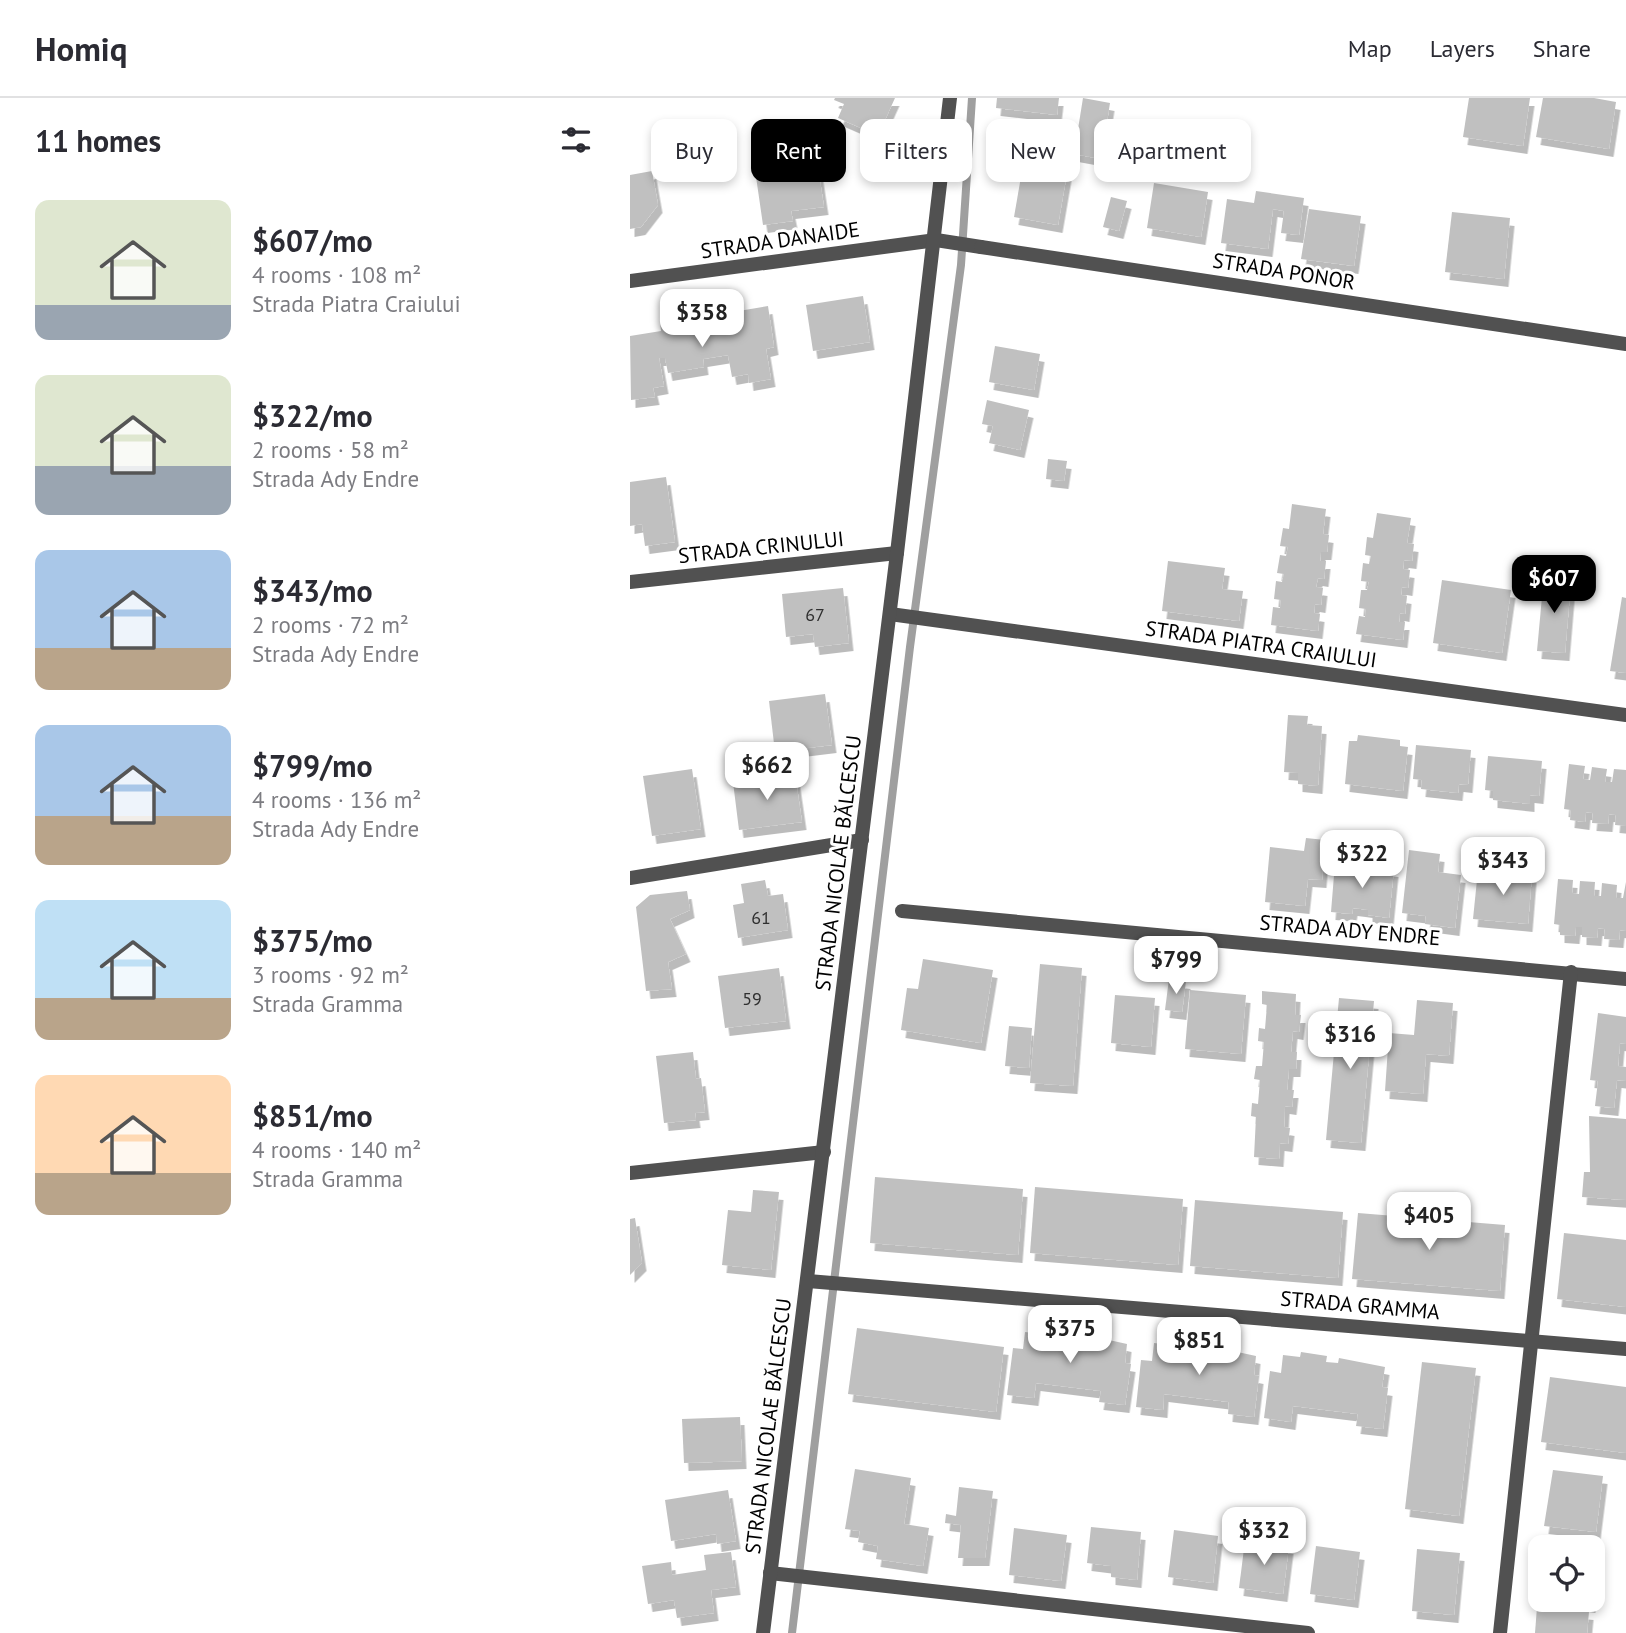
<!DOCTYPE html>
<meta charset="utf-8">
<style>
:root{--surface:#fff;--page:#f7f7f7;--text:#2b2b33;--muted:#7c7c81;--line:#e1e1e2;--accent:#000}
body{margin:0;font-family:"PT Sans",sans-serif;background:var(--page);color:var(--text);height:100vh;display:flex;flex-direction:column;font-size:26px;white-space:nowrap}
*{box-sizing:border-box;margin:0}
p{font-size:23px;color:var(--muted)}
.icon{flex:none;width:38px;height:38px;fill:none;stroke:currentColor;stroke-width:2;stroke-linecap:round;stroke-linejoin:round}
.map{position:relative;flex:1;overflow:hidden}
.sheet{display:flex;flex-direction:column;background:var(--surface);width:630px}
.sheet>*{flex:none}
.hud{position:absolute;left:21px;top:21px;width:665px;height:63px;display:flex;gap:14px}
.buttons{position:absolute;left:898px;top:1437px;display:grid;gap:14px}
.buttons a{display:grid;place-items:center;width:77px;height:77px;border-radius:14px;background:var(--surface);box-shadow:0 4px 10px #0003;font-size:35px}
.price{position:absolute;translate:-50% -60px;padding:0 16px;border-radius:14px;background:#fff;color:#222;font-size:23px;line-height:46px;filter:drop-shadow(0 2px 4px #0008)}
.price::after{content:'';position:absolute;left:50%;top:42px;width:21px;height:16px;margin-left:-10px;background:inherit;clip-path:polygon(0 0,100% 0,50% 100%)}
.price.on{background:var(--accent);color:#fff}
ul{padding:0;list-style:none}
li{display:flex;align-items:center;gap:21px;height:175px;padding:0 35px}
li span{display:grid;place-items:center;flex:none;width:196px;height:140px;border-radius:14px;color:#555}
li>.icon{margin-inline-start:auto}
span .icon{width:84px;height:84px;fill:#fffc;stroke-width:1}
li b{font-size:30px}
h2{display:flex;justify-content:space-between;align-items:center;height:84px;padding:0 35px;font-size:30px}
.pill{padding:0 24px;border-radius:14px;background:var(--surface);box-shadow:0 4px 10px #0003;font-size:24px;line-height:63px}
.pill.on{background:var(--accent);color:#fff}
header{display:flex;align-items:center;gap:42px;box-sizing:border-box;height:98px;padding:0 35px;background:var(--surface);border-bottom:2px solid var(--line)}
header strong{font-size:33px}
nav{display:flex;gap:38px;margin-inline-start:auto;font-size:24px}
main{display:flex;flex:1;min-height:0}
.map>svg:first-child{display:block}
</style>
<header>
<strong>Homiq</strong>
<nav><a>Map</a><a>Layers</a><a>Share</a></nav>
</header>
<main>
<section class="sheet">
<h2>11 homes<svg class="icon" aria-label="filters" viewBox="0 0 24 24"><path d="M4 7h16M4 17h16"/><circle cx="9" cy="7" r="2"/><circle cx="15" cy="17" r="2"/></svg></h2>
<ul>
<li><span style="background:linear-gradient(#dfe7d0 75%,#9aa5b1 0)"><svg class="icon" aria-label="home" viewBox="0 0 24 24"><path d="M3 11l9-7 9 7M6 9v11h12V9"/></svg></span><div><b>$607/mo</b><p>4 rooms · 108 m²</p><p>Strada Piatra Craiului</p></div></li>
<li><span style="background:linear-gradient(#dfe7d0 65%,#9aa5b1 0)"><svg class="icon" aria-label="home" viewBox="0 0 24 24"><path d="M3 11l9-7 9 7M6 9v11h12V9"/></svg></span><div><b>$322/mo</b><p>2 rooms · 58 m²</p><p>Strada Ady Endre</p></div></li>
<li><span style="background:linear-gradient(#a9c7e8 70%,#b9a48a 0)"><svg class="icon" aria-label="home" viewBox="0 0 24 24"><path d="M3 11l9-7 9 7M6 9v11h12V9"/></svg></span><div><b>$343/mo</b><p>2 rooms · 72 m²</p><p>Strada Ady Endre</p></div></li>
<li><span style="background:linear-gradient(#a9c7e8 65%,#b9a48a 0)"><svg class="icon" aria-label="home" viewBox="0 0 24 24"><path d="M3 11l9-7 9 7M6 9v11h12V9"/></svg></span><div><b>$799/mo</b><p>4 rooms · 136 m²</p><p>Strada Ady Endre</p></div></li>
<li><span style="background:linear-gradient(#bfe0f5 70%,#b9a48a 0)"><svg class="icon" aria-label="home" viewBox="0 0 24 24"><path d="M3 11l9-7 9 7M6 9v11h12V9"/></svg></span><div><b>$375/mo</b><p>3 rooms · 92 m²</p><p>Strada Gramma</p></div></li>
<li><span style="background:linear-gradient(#ffd9b3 70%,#b9a48a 0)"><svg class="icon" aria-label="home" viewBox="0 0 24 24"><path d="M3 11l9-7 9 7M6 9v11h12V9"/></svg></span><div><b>$851/mo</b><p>4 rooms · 140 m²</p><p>Strada Gramma</p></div></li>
</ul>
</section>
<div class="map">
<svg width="996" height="1535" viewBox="0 0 996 1535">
<defs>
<filter id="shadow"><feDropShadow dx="4.5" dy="8" stdDeviation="0" flood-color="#0004"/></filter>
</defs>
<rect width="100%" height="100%" fill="#fff"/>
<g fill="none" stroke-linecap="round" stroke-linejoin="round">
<!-- stream -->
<polyline stroke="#9f9f9f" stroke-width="8" points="162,1535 280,549 331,167 342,0"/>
</g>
<!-- building -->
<g fill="#c0c0c0" filter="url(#shadow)">
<polygon points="205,0 265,0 255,22 260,24 254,40 208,20 214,6 204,2"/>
<polygon points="367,0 429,0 427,17 366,10"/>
<polygon points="453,0 480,5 471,61 444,56"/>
<polygon points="839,0 900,0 893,48 833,39"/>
<polygon points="913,0 964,0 986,4 979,51 906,39"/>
<polygon points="375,23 399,25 397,44 374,42"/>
<polygon points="185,50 194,109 161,113 163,123 133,127 123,58"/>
<polygon points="393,67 437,75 428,127 384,119"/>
<polygon points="22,73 28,107 11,129 0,131 0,77"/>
<polygon points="524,85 578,94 571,139 517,130"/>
<polygon points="626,93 674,100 669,137 651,135 654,113 643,111 638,151 591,145 597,101 624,105"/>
<polygon points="481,99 497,103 489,133 473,129"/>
<polygon points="679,111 731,118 724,168 671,161"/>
<polygon points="822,114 880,120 874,181 815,174"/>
<polygon points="233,198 240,244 183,253 176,207"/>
<polygon points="138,208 144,249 136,251 141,281 119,285 118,276 102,279 98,257 73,261 74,269 38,275 35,260 29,260 34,288 23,290 25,299 1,302 0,238 31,233 30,224 47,221 49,233 93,226 91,216"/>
<polygon points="365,248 410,256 404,292 359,284"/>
<polygon points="357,302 399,312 390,352 359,345 363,328 352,326"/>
<polygon points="418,361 437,363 434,383 416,381"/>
<polygon points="36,379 45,444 15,448 12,426 0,428 0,384"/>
<polygon points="662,406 696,411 693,436 699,437 697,454 691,454 690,463 696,463 694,481 688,480 686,489 693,490 691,507 685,506 684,515 690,516 688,533 641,527 643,509 650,510 651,502 644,501 646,483 652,484 654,476 647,475 650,457 656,458 658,449 650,448 653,430 659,431"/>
<polygon points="747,415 781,420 777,445 784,446 782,463 774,462 773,471 780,472 778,490 772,489 771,497 777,498 775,516 770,515 769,524 775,524 773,542 726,536 729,518 735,519 736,511 729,510 731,492 737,492 739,484 731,483 733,465 739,466 741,458 735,457 737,439 743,440"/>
<polygon points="538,463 595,470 592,491 613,493 609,523 532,513"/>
<polygon points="914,477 941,484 935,555 907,553"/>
<polygon points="812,482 881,492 872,555 803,545"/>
<polygon points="213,490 219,545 185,549 183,536 156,539 152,496"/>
<polygon points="992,499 996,500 996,575 980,573"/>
<polygon points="195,596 202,647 145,654 139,603"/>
<polygon points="658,617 678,618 677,627 692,628 688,688 668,686 668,675 654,674"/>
<polygon points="728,637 770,642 770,648 778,649 773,693 715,686 719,643 727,643"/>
<polygon points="786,647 841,652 838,687 829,686 828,695 791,691 792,682 783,681"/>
<polygon points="858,658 912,663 909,698 900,697 900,706 863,702 863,693 855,692"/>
<polygon points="939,666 955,668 953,681 960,682 962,669 977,671 975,684 982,684 984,671 996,672 996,728 985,727 986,717 979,716 978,726 962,725 963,715 956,714 955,724 940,722 941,712 934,711"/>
<polygon points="62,671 71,731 22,738 13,678"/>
<polygon points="165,676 172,724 109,732 103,684"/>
<polygon points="676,740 695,742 692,782 678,781 675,808 635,804 640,749 674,753"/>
<polygon points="779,752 810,756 808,774 831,777 825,830 795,826 796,818 772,815"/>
<polygon points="705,765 764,771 759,820 738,817 738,812 731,811 723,810 722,816 701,814"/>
<polygon points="848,772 902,777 898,826 843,821"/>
<polygon points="928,781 943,782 942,795 949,796 950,783 965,784 964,798 971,798 972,785 987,787 986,800 993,800 996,784 996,833 990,832 989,842 974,841 975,831 968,830 967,840 952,839 952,829 946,829 945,838 930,837 930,827 924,826"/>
<polygon points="135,782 138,798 153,796 158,832 108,840 103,807 114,805 111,786"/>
<polygon points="57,793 60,812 40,821 56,856 38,864 42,891 16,893 6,809 20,797"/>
<polygon points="293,861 363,872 351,945 271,932 277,890 288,891"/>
<polygon points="410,866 452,870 443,988 400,985"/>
<polygon points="149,870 156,923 95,930 88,878"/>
<polygon points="539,881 556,883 552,914 535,912"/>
<polygon points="560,892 616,897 611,956 555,951"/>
<polygon points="632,893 666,896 665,917 671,917 669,934 663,933 661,954 667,954 666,971 659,971 657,992 664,992 662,1009 655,1008 654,1029 660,1030 658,1046 650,1045 649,1061 624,1059 626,1019 621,1018 622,1005 628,1006 630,982 624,981 626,968 632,968 634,944 628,943 629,930 635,931 637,907 632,906"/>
<polygon points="485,897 525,900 521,949 481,945"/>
<polygon points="709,900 744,903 731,1045 696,1042"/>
<polygon points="787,902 823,905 819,958 796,956 793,996 755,993 759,935 784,937"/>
<polygon points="968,915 996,919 996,946 990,945 988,968 996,969 996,983 987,982 984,1010 965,1008 968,983 960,982"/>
<polygon points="379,928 402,930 399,970 375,968"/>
<polygon points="63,954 66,981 71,980 75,1014 65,1015 66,1022 34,1025 26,958"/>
<polygon points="959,1018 996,1021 996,1102 952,1099 954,1074 960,1074"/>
<polygon points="245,1079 393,1091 388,1157 240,1145"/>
<polygon points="405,1089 553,1101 548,1167 400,1155"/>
<polygon points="123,1092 149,1094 141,1172 92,1167 98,1112 121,1114"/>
<polygon points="565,1102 713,1114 708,1180 560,1168"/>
<polygon points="728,1115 875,1127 870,1193 722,1181"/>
<polygon points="5,1120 12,1165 0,1177 0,1121"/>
<polygon points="934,1135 996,1142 996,1209 927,1201"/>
<polygon points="227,1230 374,1249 366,1314 218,1296"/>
<polygon points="413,1231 440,1234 439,1240 451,1242 452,1236 497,1246 495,1265 501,1266 495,1307 469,1304 471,1293 406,1285 404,1300 377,1297 383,1250 393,1251 395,1234 412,1236"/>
<polygon points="542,1243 568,1246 568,1252 579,1254 580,1248 626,1258 624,1277 629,1278 624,1319 598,1316 599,1304 534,1296 533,1312 506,1309 511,1262 522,1263 524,1245 541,1247"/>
<polygon points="671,1254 697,1258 696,1264 708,1265 709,1260 755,1269 752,1289 758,1290 753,1331 726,1328 728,1316 663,1308 661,1324 634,1320 640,1273 651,1275 653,1257 670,1259"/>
<polygon points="792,1264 846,1270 829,1418 775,1411"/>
<polygon points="920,1279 996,1289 996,1355 911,1344"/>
<polygon points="110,1319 112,1363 54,1365 52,1321"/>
<polygon points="225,1371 281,1380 274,1426 299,1430 293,1468 246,1461 248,1448 228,1444 230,1433 215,1431"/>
<polygon points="923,1372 973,1378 966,1434 914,1428"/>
<polygon points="329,1389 363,1393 355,1460 328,1460 331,1427 315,1425 316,1416 326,1418"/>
<polygon points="98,1392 106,1443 87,1446 86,1436 41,1443 35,1402"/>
<polygon points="461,1429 511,1434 507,1482 481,1479 481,1468 457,1465"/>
<polygon points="384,1430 437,1437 431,1483 379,1477"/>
<polygon points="544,1432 588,1438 583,1485 538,1479"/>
<polygon points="915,1441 966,1446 964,1468 962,1449 914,1449"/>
<polygon points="615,1443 659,1448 653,1496 609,1490"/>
<polygon points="686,1448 730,1454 724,1502 680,1496"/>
<polygon points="787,1451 830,1455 824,1517 782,1513"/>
<polygon points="101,1454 106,1489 81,1492 84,1515 47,1520 44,1502 18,1506 12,1468 41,1464 42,1477 76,1472 74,1457"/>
<polygon points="925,1502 961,1502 961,1507"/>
<polygon points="907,1509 959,1514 957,1535 905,1535"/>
</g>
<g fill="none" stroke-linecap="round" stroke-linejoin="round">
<!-- pedestrian -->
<polyline stroke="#515151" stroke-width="14" points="306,142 351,149"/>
<!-- minor -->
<g stroke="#515151" stroke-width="14">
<polyline points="351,149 996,246"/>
<polyline points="0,183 306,142"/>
<polyline points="0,484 267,455"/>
<polyline points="260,516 996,617"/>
<polyline points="0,780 232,742"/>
<polyline points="272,813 996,881"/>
<polyline points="0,1075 194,1054"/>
<polyline points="140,1475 678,1535"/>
<polyline points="870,1535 941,874"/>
</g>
<!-- tertiary -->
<g stroke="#515151" stroke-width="14">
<polyline points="178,1183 996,1251"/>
<polyline points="133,1535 267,455 320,0"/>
</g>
</g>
<g text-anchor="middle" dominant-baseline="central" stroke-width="6" stroke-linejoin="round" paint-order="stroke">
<!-- number labels -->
<g font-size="18" fill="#303030">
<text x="185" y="516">67</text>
<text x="131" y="819">61</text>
<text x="122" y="900">59</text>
</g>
<!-- street labels -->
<g font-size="21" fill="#000" stroke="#fff">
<text transform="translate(150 142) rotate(-8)">STRADA DANAIDE</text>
<text transform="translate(654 173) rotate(9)">STRADA PONOR</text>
<text transform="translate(131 449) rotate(-6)">STRADA CRINULUI</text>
<text transform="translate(631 546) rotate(8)">STRADA PIATRA CRAIULUI</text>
<text transform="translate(208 765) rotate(-83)">STRADA NICOLAE BĂLCESCU</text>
<text transform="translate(720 832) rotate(5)">STRADA ADY ENDRE</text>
<text transform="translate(730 1207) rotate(5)">STRADA GRAMMA</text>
<text transform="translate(138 1328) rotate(-83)">STRADA NICOLAE BĂLCESCU</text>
</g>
</g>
</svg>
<div class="buttons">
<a><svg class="icon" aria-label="locate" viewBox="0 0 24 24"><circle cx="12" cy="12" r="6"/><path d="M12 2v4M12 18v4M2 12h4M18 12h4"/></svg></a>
</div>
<b class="price" style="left:72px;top:251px">$358</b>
<b class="price on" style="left:924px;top:517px">$607</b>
<b class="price" style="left:137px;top:704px">$662</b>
<b class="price" style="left:732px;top:792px">$322</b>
<b class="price" style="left:873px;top:799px">$343</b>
<b class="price" style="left:546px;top:898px">$799</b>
<b class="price" style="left:720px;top:973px">$316</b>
<b class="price" style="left:799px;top:1154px">$405</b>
<b class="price" style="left:440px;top:1267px">$375</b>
<b class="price" style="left:569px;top:1279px">$851</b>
<b class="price" style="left:634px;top:1469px">$332</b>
<div class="hud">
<a class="pill">Buy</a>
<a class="pill on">Rent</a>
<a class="pill">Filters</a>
<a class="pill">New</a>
<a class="pill">Apartment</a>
</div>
</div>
</main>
